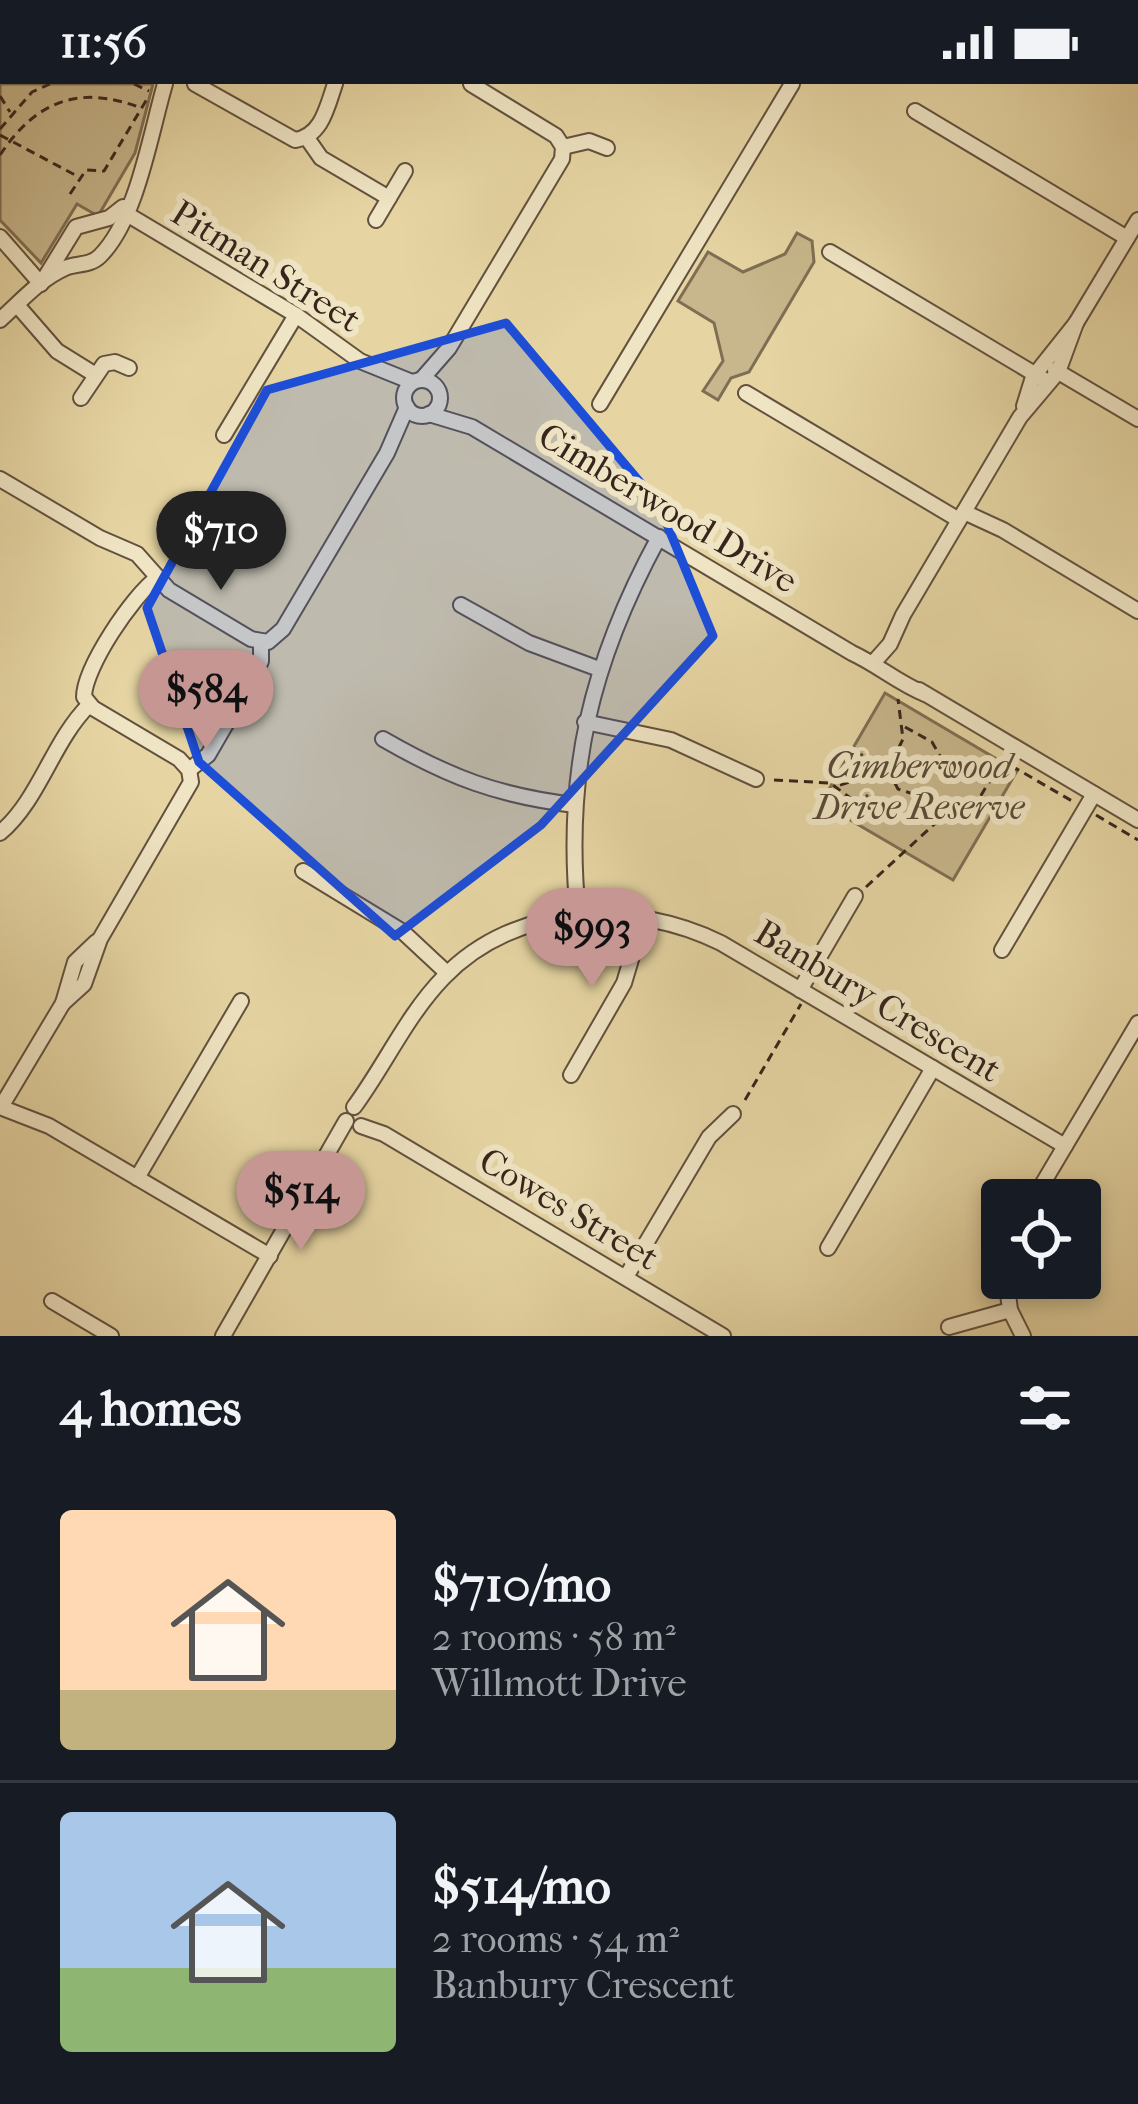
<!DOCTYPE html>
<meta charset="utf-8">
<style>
:root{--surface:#171b24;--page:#20242c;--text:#f1f3f6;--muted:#9ea1a6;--line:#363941;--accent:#c59692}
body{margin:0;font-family:"IM FELL French Canon",serif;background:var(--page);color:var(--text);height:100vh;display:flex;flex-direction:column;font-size:45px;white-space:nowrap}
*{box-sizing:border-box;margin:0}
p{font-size:39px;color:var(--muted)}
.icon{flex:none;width:66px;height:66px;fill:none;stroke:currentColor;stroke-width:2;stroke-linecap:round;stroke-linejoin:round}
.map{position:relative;height:1252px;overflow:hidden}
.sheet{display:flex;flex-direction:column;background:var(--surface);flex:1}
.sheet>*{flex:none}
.buttons{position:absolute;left:981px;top:1095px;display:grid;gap:24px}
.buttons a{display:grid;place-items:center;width:120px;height:120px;border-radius:12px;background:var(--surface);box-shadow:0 6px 18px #0003;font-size:60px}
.price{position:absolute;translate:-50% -102px;padding:0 27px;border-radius:42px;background:var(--accent);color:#111;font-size:39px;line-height:78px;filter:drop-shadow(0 3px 6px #0008)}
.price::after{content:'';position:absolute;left:50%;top:72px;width:36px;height:27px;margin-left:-18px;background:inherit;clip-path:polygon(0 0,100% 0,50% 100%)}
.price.selected{background:#222;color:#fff}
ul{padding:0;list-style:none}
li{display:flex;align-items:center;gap:36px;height:300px;padding:0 60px}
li+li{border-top:3px solid var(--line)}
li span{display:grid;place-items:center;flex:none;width:336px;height:240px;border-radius:12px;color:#555}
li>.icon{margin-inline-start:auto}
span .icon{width:144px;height:144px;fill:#fffc;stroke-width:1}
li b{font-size:51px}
h2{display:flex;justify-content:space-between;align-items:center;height:144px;padding:0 60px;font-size:51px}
.status{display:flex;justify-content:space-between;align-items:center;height:84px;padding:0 60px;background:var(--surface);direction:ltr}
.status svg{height:33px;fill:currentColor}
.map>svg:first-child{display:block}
</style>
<div class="status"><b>11:56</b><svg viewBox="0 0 49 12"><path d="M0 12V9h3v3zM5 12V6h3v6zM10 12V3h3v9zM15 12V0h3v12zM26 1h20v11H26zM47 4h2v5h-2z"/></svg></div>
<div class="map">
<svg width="1138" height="1252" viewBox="0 0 1138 1252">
<rect width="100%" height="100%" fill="#e6d5a3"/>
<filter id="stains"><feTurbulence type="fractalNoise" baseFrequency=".00167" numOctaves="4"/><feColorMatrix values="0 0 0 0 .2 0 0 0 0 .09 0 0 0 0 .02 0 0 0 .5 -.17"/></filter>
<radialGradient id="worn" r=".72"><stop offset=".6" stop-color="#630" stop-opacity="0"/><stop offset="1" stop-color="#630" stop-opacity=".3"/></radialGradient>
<!-- green -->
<g fill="#c8b78c" stroke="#7f6e54" stroke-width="3">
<polygon points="0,0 153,0 135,69 98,132 77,120 41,179 0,136"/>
<polygon points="797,149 812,157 814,178 749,288 731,294 718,316 703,307 723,277 714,239 678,217 708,168 743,188 785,170"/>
<polygon points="885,609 1017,687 953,796 821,719"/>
</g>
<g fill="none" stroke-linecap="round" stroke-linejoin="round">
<!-- minor casing -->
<g stroke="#62513e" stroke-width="18">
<g id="minor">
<path d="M195,0L295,56C322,52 327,23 335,0"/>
<polyline points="915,27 1127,154"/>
<polyline points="307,54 321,74 389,114"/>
<polyline points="563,63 589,57 607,64"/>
<polyline points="120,126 296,231 360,277 412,298"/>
<polyline points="376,136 405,87"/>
<polyline points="0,153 41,200"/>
<polyline points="830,168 1048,298"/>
<polyline points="46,192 76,143 109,134 123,123"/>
<polyline points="17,221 57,267 94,290"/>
<path d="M0,236C20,218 40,195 65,184C77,179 90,182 100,172C137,135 150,51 165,0"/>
<polyline points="1055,286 1138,335"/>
<polyline points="421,296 449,264 562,75 563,63 556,52 471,0"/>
<circle cx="422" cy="314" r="18"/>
<polyline points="746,309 959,436"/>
<polyline points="81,314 104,280 115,278 129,284"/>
<polyline points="600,320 792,0"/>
<polyline points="1024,322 1033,293 1076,239 1138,136"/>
<path d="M429,330L472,343L852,569C878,581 898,599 925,610"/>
<polyline points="224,351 296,231"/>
<polyline points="0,395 100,454 137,470 169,506 251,555 268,558 283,545 387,369 407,323"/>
<polyline points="964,428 1003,446 1138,527"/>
<polyline points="461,521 529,559 599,585"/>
<polyline points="874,578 890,560 903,531 1020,333 1058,288 1076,239"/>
<polyline points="248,605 261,577 261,558"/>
<polyline points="919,606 1138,736"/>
<polyline points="585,638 671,656 756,695"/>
<path d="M383,655C449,693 498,712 575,721"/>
<polyline points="189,686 208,671 226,640"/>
<path d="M0,749C40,715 52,658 89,621"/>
<polyline points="303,787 403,848 447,889"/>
<path d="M578,831C564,689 591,578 659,453"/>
<polyline points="1002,866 1094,710"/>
<polyline points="800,906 855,812"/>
<path d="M63,919L84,900L100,855L191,698L189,686L179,675L93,624L84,613C84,584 133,511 157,494"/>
<polyline points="571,991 624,899 644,832"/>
<polyline points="0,1023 49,1042 270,1172"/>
<polyline points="1,1023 63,919 75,878 96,858"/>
<path d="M354,1023C385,981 407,931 444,893C516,818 634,816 721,859L1065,1062"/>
<polyline points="361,1042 384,1050 723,1252"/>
<polyline points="137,1094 241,917"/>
<polyline points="1033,1116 1138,939"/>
<polyline points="828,1164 933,984"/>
<polyline points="626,1193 709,1053 733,1030"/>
<polyline points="1006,1194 1010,1226 1023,1252"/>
<polyline points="52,1217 111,1252"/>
<polyline points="949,1243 1010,1226"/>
<polyline points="223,1252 346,1037"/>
</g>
</g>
<!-- path -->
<g stroke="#36251c" stroke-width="3" stroke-dasharray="9 6" stroke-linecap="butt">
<polyline points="134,0 149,7"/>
<polyline points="0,12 10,28"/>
<polyline points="0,45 32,8 50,0"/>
<polyline points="0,51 77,92"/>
<path d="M0,71C36,17 79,0 141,24"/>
<polyline points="70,110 86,86 104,87 147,15"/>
<polyline points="230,629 245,615"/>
<polyline points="905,643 932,658 944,679 988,698"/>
<polyline points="888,686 898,705 913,710 935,730"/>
<polyline points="774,696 830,699 868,727 892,735 940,733"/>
<polyline points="840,701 888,686 903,655 898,615"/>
<polyline points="1096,731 1138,756"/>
<polyline points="866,803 942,733 974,723 992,693 1010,681 1072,717"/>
<polyline points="745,1016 801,920"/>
</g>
<!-- minor -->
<use href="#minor" stroke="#efe4c3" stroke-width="14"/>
</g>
<!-- marked area -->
<path fill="#1d4ed8" fill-opacity="0.2" stroke="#1d4ed8" stroke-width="9" stroke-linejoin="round" d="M506,239L659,421L713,552L541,741L395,852L199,678L147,524L267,306Z"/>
<g text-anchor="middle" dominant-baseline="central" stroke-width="12" stroke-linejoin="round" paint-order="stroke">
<!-- street labels -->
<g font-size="36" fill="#36251c" stroke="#efe4c3">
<text transform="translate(266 182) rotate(32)">Pitman Street</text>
<text transform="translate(668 424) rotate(31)">Cimberwood Drive</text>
<text transform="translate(878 917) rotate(31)">Banbury Crescent</text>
<text transform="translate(569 1125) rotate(31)">Cowes Street</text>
</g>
<!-- park labels -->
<g font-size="36" font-style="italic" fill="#5a4a38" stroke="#efe4c3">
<text x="919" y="682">Cimberwood<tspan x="919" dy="41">Drive Reserve</tspan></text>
</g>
</g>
<rect width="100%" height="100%" filter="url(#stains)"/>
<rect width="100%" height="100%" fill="url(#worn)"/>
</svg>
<div class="buttons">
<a><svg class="icon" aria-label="locate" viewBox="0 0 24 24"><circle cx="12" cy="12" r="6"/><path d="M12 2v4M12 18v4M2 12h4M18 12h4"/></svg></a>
</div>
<b class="price selected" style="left:221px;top:509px">$710</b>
<b class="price" style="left:206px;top:668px">$584</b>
<b class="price" style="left:592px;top:906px">$993</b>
<b class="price" style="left:301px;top:1169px">$514</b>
</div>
<section class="sheet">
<h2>4 homes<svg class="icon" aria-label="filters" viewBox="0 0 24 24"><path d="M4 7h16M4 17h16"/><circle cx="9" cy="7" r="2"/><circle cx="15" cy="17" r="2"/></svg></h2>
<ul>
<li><span style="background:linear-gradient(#ffd9b3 75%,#c2b280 0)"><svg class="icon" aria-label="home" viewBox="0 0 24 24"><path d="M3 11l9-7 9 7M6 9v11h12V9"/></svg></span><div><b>$710/mo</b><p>2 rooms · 58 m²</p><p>Willmott Drive</p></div></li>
<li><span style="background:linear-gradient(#a9c7e8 65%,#8fb573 0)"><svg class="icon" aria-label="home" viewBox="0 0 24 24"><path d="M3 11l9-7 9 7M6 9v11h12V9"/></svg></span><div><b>$514/mo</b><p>2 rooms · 54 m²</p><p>Banbury Crescent</p></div></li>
</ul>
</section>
